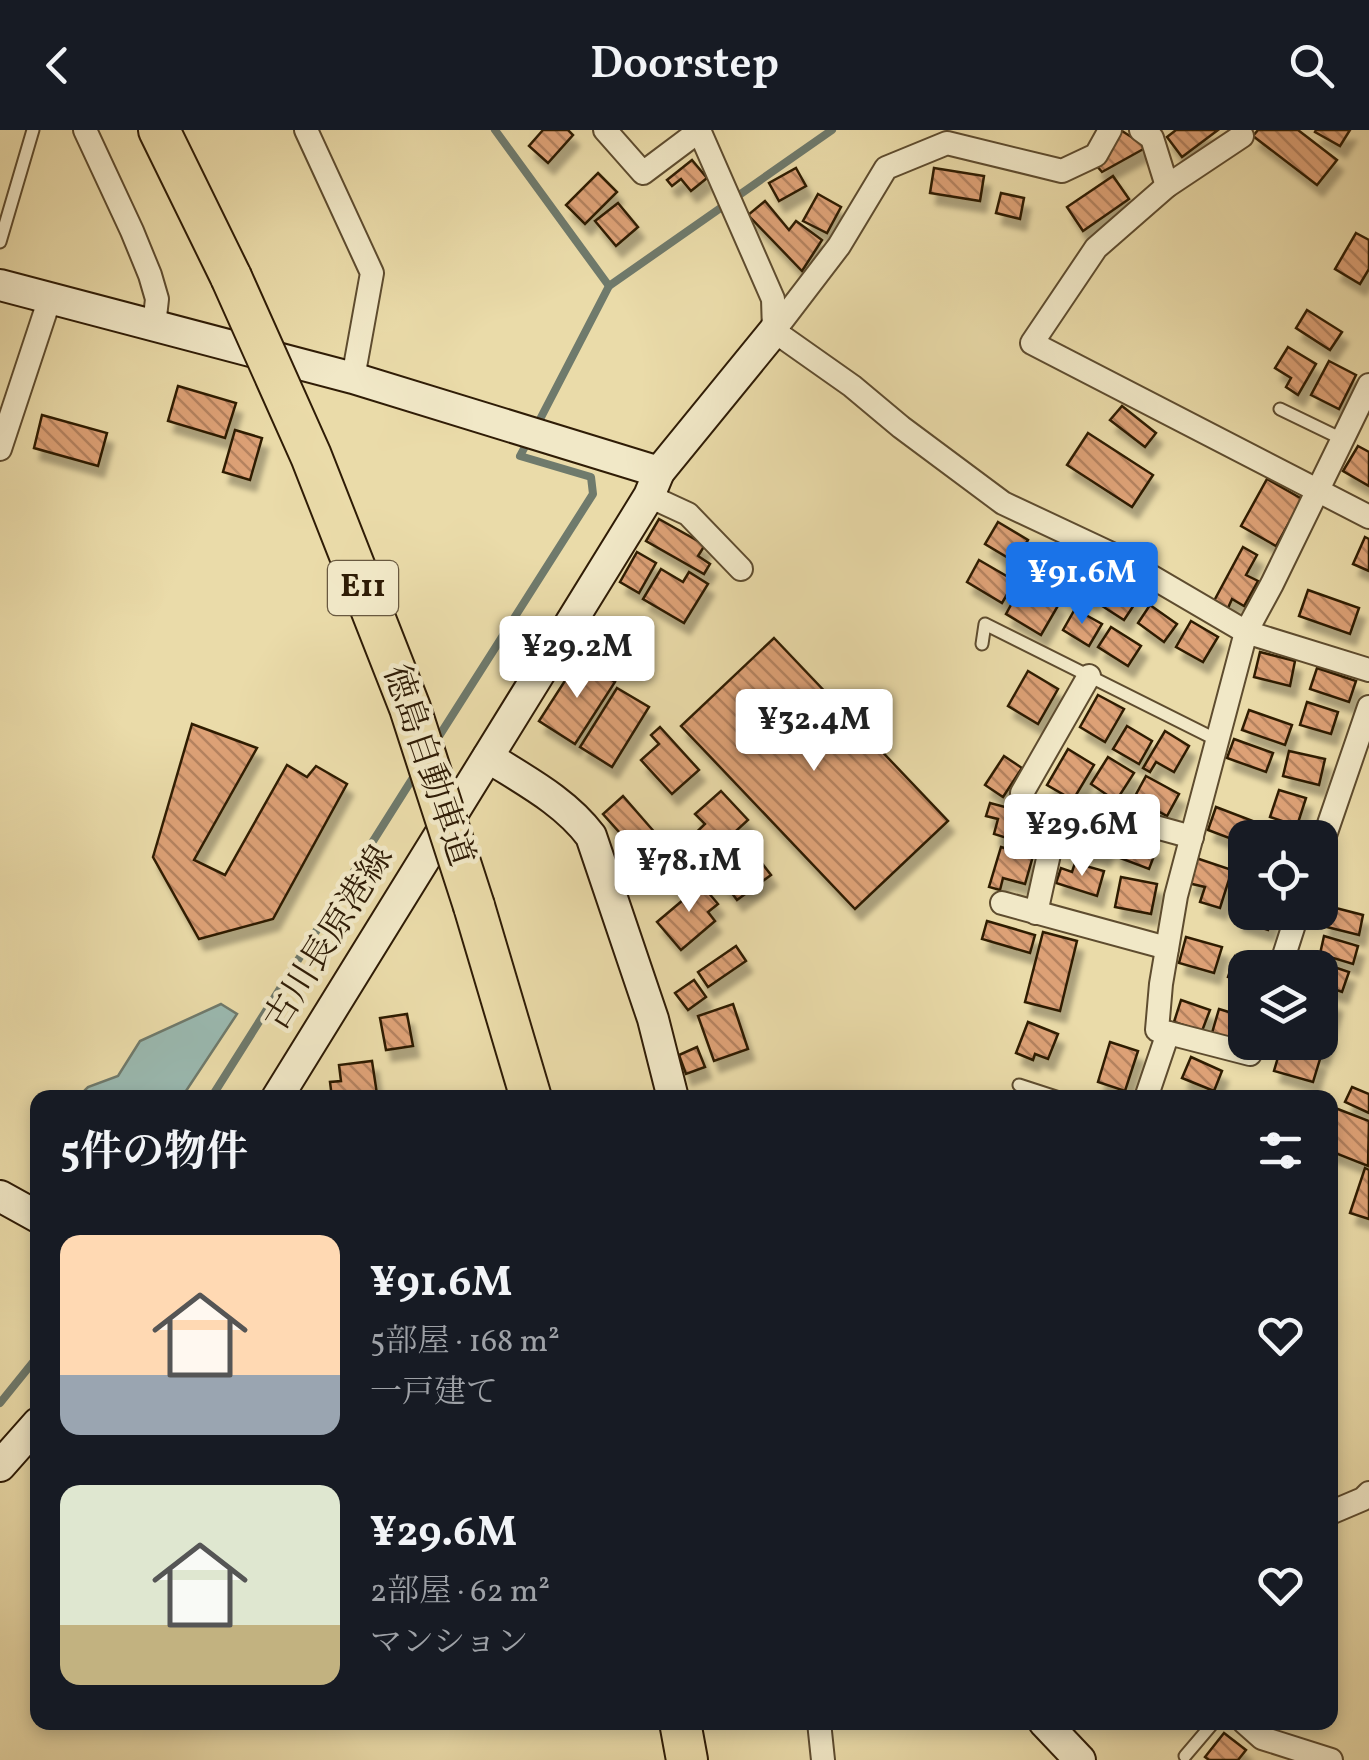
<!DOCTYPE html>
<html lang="ja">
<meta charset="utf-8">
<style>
:root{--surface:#171b24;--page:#242831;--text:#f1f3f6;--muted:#9ea1a6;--accent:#1a73e8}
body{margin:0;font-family:Vollkorn,"Noto Serif JP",serif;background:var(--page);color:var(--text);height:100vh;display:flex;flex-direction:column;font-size:38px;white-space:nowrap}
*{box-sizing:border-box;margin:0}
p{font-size:32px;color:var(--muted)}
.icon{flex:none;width:55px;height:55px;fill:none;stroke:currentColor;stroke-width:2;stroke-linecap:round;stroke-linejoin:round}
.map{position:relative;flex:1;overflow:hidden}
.panel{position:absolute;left:30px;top:960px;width:1308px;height:640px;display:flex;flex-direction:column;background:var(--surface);border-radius:20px;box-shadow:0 5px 15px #0003}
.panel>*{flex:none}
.tools{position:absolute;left:1228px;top:690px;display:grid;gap:20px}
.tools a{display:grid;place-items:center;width:110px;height:110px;border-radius:20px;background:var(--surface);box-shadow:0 5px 15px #0003;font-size:50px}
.price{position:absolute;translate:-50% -85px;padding:0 22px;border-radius:10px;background:#fff;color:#222;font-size:32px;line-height:65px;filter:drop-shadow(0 2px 5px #0008)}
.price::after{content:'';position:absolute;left:50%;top:60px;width:30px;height:22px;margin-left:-15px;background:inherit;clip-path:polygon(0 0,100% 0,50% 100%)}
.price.on{background:var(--accent);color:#fff}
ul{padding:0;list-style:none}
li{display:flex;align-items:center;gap:30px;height:250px;padding:0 30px}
li span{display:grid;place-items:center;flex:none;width:280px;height:200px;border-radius:20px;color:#555}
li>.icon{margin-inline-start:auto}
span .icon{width:120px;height:120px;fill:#fffc;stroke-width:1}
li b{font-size:42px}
h2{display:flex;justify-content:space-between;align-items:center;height:120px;padding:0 30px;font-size:42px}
header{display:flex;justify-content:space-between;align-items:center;height:130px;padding:0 30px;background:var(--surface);font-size:45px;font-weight:600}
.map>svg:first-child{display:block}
</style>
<header><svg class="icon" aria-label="back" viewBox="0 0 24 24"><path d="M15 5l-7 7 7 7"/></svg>Doorstep<svg class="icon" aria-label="search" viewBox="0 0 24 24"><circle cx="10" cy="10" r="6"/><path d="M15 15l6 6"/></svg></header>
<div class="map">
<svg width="1369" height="1630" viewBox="0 0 1369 1630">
<defs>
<pattern id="building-back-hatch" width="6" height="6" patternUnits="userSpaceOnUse" patternTransform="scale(2.5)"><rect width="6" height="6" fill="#dda176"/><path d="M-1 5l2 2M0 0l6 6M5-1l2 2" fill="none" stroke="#b4825f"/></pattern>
<filter id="shadow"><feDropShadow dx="6" dy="11" stdDeviation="2.5" flood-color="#0004"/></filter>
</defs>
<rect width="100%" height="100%" fill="#eadba9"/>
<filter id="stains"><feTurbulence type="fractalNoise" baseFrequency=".002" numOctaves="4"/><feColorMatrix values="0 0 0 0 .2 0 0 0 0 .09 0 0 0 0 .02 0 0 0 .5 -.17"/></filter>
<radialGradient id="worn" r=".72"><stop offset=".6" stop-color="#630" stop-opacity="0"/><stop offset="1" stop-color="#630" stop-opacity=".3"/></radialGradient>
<!-- water -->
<polygon fill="#9ab9b0" stroke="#6f7a6c" stroke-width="2.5" points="221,874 237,884 182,967 78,967 88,957 118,946 140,911"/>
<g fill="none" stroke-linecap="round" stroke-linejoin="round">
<!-- stream -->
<g stroke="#6f7a6c" stroke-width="8">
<polyline points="495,0 609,156"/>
<polyline points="536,297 609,156 832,0"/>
<polyline points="434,614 593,364 591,347 520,326 529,309"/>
<polyline points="211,968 416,643"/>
<polyline points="0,1273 38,1226"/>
</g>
</g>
<!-- building -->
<g fill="url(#building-back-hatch)" stroke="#2f1c06" stroke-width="2.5" filter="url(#shadow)">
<polygon points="543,0 568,0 573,5 548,33 529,16"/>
<polygon points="1176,0 1218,0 1182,27 1167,7"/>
<polygon points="1258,0 1298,0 1337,30 1317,55 1253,6"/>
<polygon points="1316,0 1350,0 1340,16 1315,2"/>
<polygon points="1122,1 1147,17 1102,42 1096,35"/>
<polygon points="692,30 707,48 691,61 681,49 672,56 667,50"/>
<polygon points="796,38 806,56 779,71 769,53"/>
<polygon points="934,38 984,46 980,71 930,63"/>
<polygon points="598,43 617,62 585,94 566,75"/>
<polygon points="1113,46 1129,69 1083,101 1067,77"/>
<polygon points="1001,63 1024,68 1020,89 996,83"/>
<polygon points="818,64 841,77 827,103 803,91"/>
<polygon points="765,71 789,100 796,91 822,110 802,141 748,85"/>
<polygon points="618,73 638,97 616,116 595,91"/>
<polygon points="1356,103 1369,110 1369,139 1360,154 1335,139"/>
<polygon points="1307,180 1342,202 1330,220 1296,198"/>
<polygon points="1288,217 1316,234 1298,265 1286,257 1291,248 1275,238"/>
<polygon points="1329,231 1356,245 1339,279 1311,265"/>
<polygon points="178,256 236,273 225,308 168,291"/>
<polygon points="1122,276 1156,303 1145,317 1110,290"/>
<polygon points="42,285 107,303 98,336 34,318"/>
<polygon points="235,300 262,308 250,350 223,342"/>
<polygon points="1088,303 1153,345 1132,377 1067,335"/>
<polygon points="1358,316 1369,322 1369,356 1343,341"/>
<polygon points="1267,349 1302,369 1276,416 1241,396"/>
<polygon points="659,389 705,415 698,426 710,434 704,444 646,411"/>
<polygon points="998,392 1028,410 1015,432 985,414"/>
<polygon points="1365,407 1369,409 1369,441 1353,434"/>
<polygon points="1036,416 1066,433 1055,453 1024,436"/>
<polygon points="1243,417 1257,425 1246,445 1258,451 1244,476 1232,469 1228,478 1214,471"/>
<polygon points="637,422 656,433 639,463 620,452"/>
<polygon points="979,430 1015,451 1002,473 967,452"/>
<polygon points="1075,435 1104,451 1093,470 1065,454"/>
<polygon points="661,439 683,452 689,442 708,454 684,493 643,469"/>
<polygon points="1023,453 1059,474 1041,505 1006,484"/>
<polygon points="1111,457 1136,472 1124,490 1099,474"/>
<polygon points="1308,460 1359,478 1350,504 1299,486"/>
<polygon points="1150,475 1177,494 1164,512 1138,493"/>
<polygon points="1075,479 1102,494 1089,516 1063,500"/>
<polygon points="1191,491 1218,507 1203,532 1176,517"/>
<polygon points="1111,497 1141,516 1128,536 1098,517"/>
<polygon points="774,508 948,691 855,779 681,596"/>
<polygon points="1260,522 1295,531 1290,556 1254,547"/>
<polygon points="579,529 615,552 575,614 539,591"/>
<polygon points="1317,538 1356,551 1349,572 1310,559"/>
<polygon points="1028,541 1058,559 1038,594 1008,576"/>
<polygon points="617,558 649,577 612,637 580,617"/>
<polygon points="1098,565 1124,579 1105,612 1080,597"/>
<polygon points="1307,572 1338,582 1331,604 1300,595"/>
<polygon points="1249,580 1292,595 1285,615 1242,600"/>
<polygon points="192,594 257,618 194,730 225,745 287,635 307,647 316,636 347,654 273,789 199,809 153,727"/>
<polygon points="1127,596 1152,611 1139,634 1113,619"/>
<polygon points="660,597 699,640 672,664 641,630 659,614 651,605"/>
<polygon points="1165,601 1189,616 1174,642 1156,632 1150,642 1143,638"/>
<polygon points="1234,609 1273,623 1266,642 1227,628"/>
<polygon points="1068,619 1094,635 1073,670 1047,655"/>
<polygon points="1289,621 1325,629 1319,655 1283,646"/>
<polygon points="1004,626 1022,638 1003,667 985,655"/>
<polygon points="1108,627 1134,643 1116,671 1091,654"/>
<polygon points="1146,646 1179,664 1167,686 1134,668"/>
<polygon points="1279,660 1306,668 1297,696 1270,687"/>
<polygon points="721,661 748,690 699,735 682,716 705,694 695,684"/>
<polygon points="623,666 657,705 637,722 603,684"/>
<polygon points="990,673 1035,685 1031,703 1013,698 1010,709 994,704 998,689 986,686"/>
<polygon points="1216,677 1258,693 1253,708 1245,708 1245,714 1208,700"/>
<polygon points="1268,695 1300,706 1300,708 1264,708"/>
<polygon points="1073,696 1109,707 1104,726 1068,715"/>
<polygon points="1124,704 1157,718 1149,739 1115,726"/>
<polygon points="747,714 771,745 737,770 714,739"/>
<polygon points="1001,717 1033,726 1025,754 1003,748 1000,760 989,757"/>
<polygon points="1196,728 1232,740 1220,778 1200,772 1205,757 1188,753"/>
<polygon points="1075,733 1104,741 1097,766 1056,753 1061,738 1072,742"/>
<polygon points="1121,747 1157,754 1151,784 1115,777"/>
<polygon points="697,749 718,774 708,782 715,791 681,820 657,792 683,770 679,765"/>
<polygon points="1245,766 1245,782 1274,782 1268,800 1237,790"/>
<polygon points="1328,776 1363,785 1359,805 1323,796"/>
<polygon points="987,791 1035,805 1030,823 982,809"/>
<polygon points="1043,802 1077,811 1060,881 1025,872"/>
<polygon points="1324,806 1358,816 1353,834 1320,824"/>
<polygon points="1186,807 1222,817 1214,843 1179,833"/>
<polygon points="736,816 746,831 708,857 698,842"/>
<polygon points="1235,826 1265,837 1264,838 1245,838 1245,853 1228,847"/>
<polygon points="1316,831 1349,842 1342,862 1320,854 1320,838 1314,838"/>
<polygon points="694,850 706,867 688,880 675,863"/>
<polygon points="1320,866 1336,872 1329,894 1320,891"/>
<polygon points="1181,870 1210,880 1202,901 1174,892"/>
<polygon points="733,874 748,919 714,931 698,886"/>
<polygon points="1219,879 1245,887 1245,897 1240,912 1212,903"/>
<polygon points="407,884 413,916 386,920 380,888"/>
<polygon points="1028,892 1058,904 1048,929 1035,924 1033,930 1016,923"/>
<polygon points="1320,902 1329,906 1322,925 1303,918 1305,912 1320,912"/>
<polygon points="1110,912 1138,921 1125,961 1098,952"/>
<polygon points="697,917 705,937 686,944 679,925"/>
<polygon points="1281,917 1320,929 1313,952 1274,941"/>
<polygon points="1191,927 1222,941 1214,961 1182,948"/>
<polygon points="372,931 377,964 332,968 330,952 341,951 339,935"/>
<polygon points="1352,957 1369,964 1369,983 1345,972"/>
<polygon points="1330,976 1369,991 1368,1036 1330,1021"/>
<polygon points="1365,1038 1369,1040 1369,1089 1350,1083"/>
<polygon points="1224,1603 1246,1620 1238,1630 1209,1630 1205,1627"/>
</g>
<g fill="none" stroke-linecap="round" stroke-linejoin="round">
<!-- lane casing -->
<g stroke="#5e4c2f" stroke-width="15">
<g id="lane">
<polyline points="0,112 33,0"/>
<polyline points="1280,279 1342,309"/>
<polyline points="982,514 985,494 1217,610"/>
<polyline points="1019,955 1059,968"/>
<polyline points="1185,1626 1214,1592"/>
</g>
</g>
<!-- street casing -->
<g stroke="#5e4c2f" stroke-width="26">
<g id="street">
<polyline points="85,0 132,101 150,145 157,169 154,196"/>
<polyline points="306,0 372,143 353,248"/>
<polyline points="605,0 643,43 699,1"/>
<polyline points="699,0 773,169 774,201"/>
<polyline points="1141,0 1152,8 1167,56"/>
<polyline points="1242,6 1167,56 1096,118 1032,213 1369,387"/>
<polyline points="774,201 852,256 901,297 1003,373 1118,427 1246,502 1272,454 1369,255"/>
<polyline points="774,201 839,116 886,38 947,13 1062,41 1096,25 1110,0"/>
<polyline points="0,319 50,168"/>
<polyline points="649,366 688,384 741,439"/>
<polyline points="1022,663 1089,546"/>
<polyline points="1086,678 1192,707"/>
<polyline points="1320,720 1369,577"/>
<polyline points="1002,773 1167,818"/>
<polyline points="1036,783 1055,697"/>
<polyline points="1280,838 1298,782"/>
<polyline points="1254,912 1250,924 1157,900 1161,854 1176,766 1246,502 1369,540"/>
<polyline points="1146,968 1168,903"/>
<polyline points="1330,1383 1363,1369 1369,1363"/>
<polyline points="819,1592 823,1630"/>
<polyline points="1244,1592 1262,1608 1331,1630"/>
</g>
</g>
<!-- secondary casing -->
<g stroke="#2f1c06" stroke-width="34">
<g id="secondary">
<polyline points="0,155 353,248 659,342"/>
<path d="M488,627C524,650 565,671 591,706L653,889L673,968"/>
<polyline points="277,968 649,366 659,342 774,201"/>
<polyline points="0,1066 38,1087"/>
<polyline points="0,1336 38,1293"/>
<polyline points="1044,1592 1080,1630"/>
</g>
</g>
<!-- highway casing -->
<g stroke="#2f1c06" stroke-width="44">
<g id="highway">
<polyline points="159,0 231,147"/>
<polyline points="474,776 531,968"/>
<polyline points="680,1592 687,1630"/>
</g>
</g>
<!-- lane -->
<use href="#lane" stroke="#f1e8c7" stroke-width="11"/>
<!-- street -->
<use href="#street" stroke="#f1e8c7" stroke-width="22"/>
<!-- secondary -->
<use href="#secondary" stroke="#f1e8c7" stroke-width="30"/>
<!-- highway -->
<use href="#highway" stroke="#eadba9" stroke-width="40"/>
<!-- highway-bridge casing -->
<g stroke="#2f1c06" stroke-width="44" stroke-linecap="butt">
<polyline id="highway-bridge" points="231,147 311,326 410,578 474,776"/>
</g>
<!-- highway-bridge -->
<use href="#highway-bridge" stroke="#eadba9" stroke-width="40"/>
</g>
<g text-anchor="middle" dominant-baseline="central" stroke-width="9" stroke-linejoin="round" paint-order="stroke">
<!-- shield labels -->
<rect fill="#f1e8c7" stroke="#695940" stroke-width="2.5" x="328" y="431" width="70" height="54" rx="8"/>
<g font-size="32" font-weight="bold" fill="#2f1c06">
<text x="363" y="458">E11</text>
</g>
<!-- street labels -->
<g font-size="35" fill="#2f1c06" stroke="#f1e8c7">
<text transform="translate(427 636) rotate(71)">徳島自動車道</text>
<text transform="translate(330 809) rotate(-58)">古川長原港線</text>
</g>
</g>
<rect width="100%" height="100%" filter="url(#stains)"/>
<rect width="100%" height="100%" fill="url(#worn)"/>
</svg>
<div class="tools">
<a><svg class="icon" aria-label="locate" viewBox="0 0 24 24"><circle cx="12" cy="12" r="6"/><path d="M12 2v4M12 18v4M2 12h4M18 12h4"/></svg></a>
<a><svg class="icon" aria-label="layers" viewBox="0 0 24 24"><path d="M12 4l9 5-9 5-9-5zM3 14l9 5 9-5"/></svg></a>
</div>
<b class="price on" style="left:1082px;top:497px">¥91.6M</b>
<b class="price" style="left:577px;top:571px">¥29.2M</b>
<b class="price" style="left:814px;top:644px">¥32.4M</b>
<b class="price" style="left:1082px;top:749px">¥29.6M</b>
<b class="price" style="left:689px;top:785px">¥78.1M</b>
<section class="panel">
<h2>5件の物件<svg class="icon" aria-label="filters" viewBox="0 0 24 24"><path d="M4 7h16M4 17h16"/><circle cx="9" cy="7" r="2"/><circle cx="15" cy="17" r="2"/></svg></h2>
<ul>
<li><span style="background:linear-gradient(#ffd9b3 70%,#9aa5b1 0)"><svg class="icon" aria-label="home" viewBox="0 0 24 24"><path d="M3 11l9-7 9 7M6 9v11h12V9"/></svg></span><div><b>¥91.6M</b><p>5部屋 · 168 m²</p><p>一戸建て</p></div><svg class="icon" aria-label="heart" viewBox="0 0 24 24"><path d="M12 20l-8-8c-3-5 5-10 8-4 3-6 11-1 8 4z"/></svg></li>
<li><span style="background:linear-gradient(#dfe7d0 70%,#c2b280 0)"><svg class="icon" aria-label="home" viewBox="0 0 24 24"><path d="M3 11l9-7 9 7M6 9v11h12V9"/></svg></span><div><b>¥29.6M</b><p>2部屋 · 62 m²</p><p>マンション</p></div><svg class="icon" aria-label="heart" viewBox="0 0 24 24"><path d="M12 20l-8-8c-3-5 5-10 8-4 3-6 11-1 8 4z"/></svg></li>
</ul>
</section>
</div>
